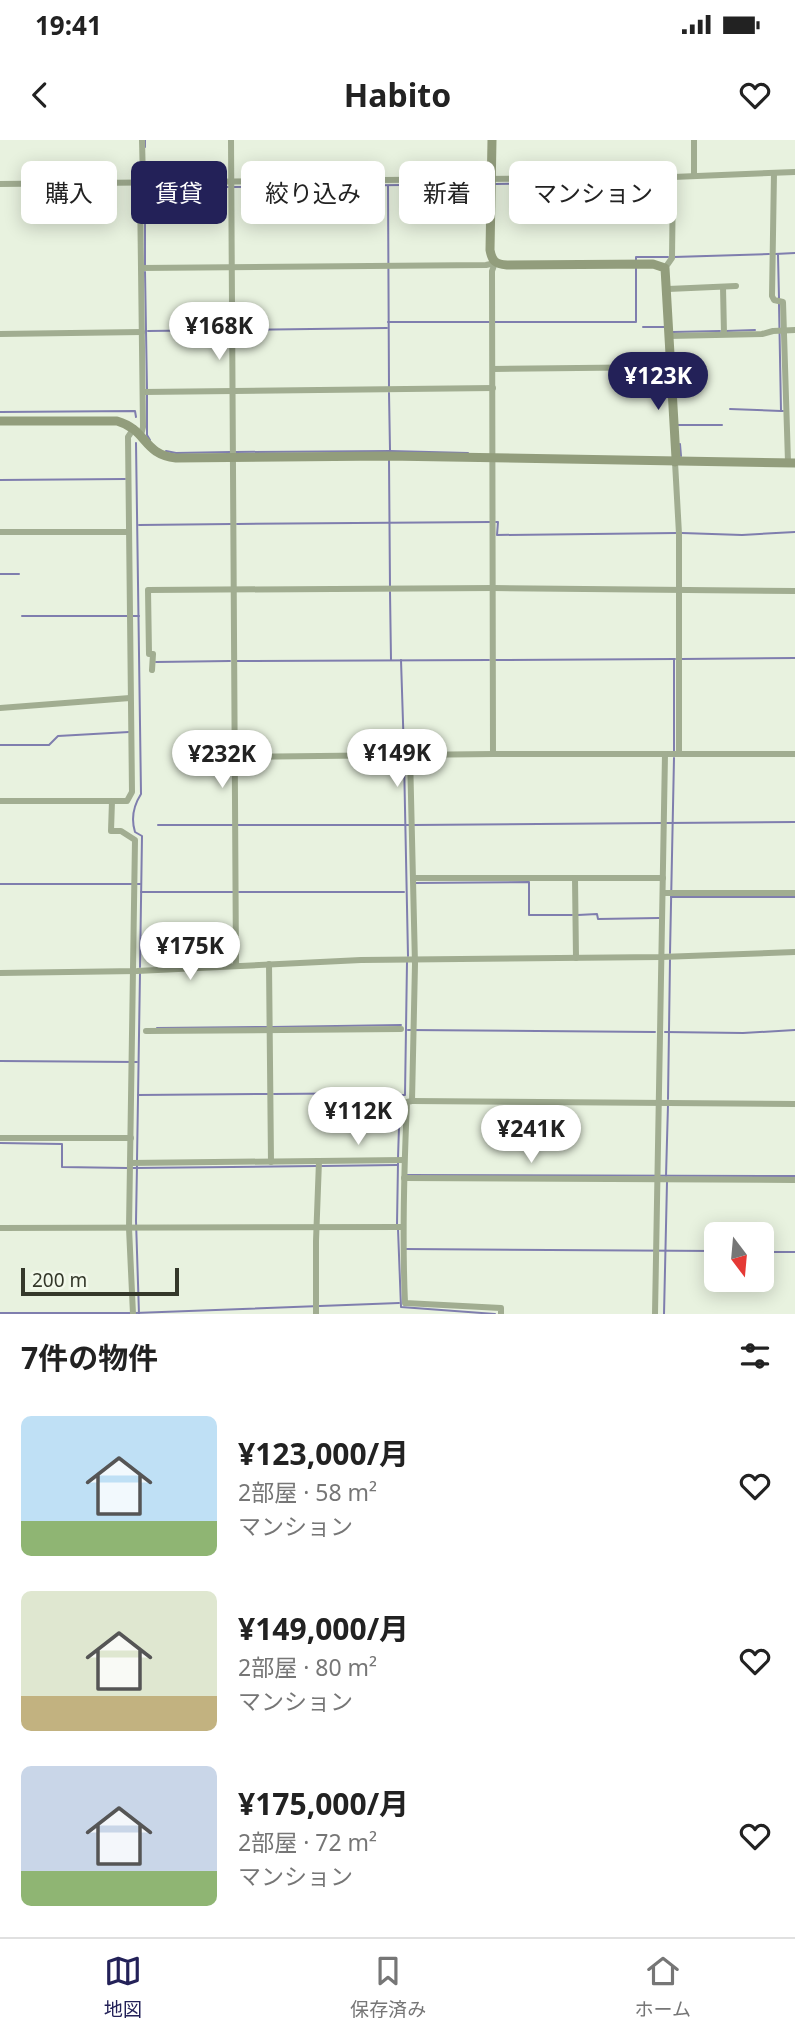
<!DOCTYPE html>
<html lang="ja">
<meta charset="utf-8">
<style>
:root{--surface:#fff;--page:#f6f6f6;--text:#222;--muted:#767676;--line:#e0e0e0;--accent:#232158}
body{margin:0;font-family:"Noto Sans","Noto Sans JP",sans-serif;background:var(--page);color:var(--text);height:100vh;display:flex;flex-direction:column;font-size:26px;white-space:nowrap}
*{box-sizing:border-box;margin:0}
p{font-size:23px;color:var(--muted)}
.icon{flex:none;width:38px;height:38px;fill:none;stroke:currentColor;stroke-width:2;stroke-linecap:round;stroke-linejoin:round}
.map{position:relative;height:1174px;overflow:hidden}
.side{display:flex;flex-direction:column;background:var(--surface);flex:1}
.side>*{flex:none}
.banner{position:absolute;left:21px;top:21px;width:754px;height:63px;display:flex;gap:14px}
.needle{width:46px;rotate:164deg}
.controls{position:absolute;left:704px;top:1082px;display:grid;gap:14px}
.controls a{display:grid;place-items:center;width:70px;height:70px;border-radius:10px;background:var(--surface);box-shadow:0 4px 18px #0003;font-size:35px}
.scale{position:absolute;left:21px;bottom:18px;width:158px;box-sizing:border-box;padding-left:7px;border:4px solid #34382a;border-top:0;font-size:19px;line-height:24px;white-space:nowrap;color:#34382a;-webkit-text-stroke:5px #f2f9eb;paint-order:stroke}
.price{position:absolute;translate:-50% -60px;padding:0 16px;border-radius:24px;background:#fff;color:#222;font-size:23px;line-height:46px;filter:drop-shadow(0 2px 4px #0008)}
.price::after{content:'';position:absolute;left:50%;top:42px;width:21px;height:16px;margin-left:-10px;background:inherit;clip-path:polygon(0 0,100% 0,50% 100%)}
.price.on{background:var(--accent);color:#fff}
ul{padding:0;list-style:none}
li{display:flex;align-items:center;gap:21px;height:175px;padding:0 21px}
li span{display:grid;place-items:center;flex:none;width:196px;height:140px;border-radius:10px;color:#555}
li>.icon{margin-inline-start:auto}
span .icon{width:84px;height:84px;fill:#fffc;stroke-width:1}
li b{font-size:30px}
h2{display:flex;justify-content:space-between;align-items:center;height:84px;padding:0 21px;font-size:30px}
.pill{padding:0 24px;border-radius:10px;background:var(--surface);box-shadow:0 4px 18px #0003;font-size:24px;line-height:63px}
.pill.on{background:var(--accent);color:#fff}
.status{display:flex;justify-content:space-between;align-items:center;height:49px;padding:0 35px;background:var(--surface);direction:ltr}
.status svg{height:19px;fill:currentColor}
header{display:flex;justify-content:space-between;align-items:center;height:91px;padding:0 21px;background:var(--surface);font-size:32px;font-weight:700}
.dock{display:flex;justify-content:space-around;align-items:center;height:98px;border-top:2px solid var(--line);background:var(--surface);font-size:19px;color:var(--muted)}
.dock a{display:grid;justify-items:center;gap:4px}
.dock .on{color:var(--accent)}
.map>svg:first-child{display:block}
</style>
<div class="status"><b>19:41</b><svg viewBox="0 0 49 12"><path d="M0 12V9h3v3zM5 12V6h3v6zM10 12V3h3v9zM15 12V0h3v12zM26 1h20v11H26zM47 4h2v5h-2z"/></svg></div>
<header><svg class="icon" aria-label="back" viewBox="0 0 24 24"><path d="M15 5l-7 7 7 7"/></svg>Habito<svg class="icon" aria-label="heart" viewBox="0 0 24 24"><path d="M12 20l-8-8c-3-5 5-10 8-4 3-6 11-1 8 4z"/></svg></header>
<div class="map">
<svg width="795" height="1174" viewBox="0 0 795 1174">
<rect width="100%" height="100%" fill="#e8f2df"/>
<g fill="none" stroke-linecap="round" stroke-linejoin="round">
<!-- stream -->
<g stroke="#7f7eae" stroke-width="2">
<polyline points="145,7 145,0"/>
<polyline points="145,44 145,126"/>
<polyline points="496,44 667,42"/>
<polyline points="388,46 389,247"/>
<polyline points="233,47 487,44"/>
<polyline points="146,48 228,47"/>
<polyline points="775,114 795,113"/>
<polyline points="778,115 779,158"/>
<polyline points="674,117 769,114"/>
<polyline points="636,122 636,117 668,117"/>
<polyline points="145,132 147,249"/>
<polyline points="779,164 781,271 783,271"/>
<polyline points="388,182 636,182 636,127"/>
<polyline points="643,187 665,187"/>
<polyline points="235,190 387,188"/>
<polyline points="148,191 230,190"/>
<polyline points="726,191 755,190"/>
<polyline points="673,192 720,191"/>
<polyline points="389,253 390,310"/>
<polyline points="147,254 147,295 150,300"/>
<polyline points="730,269 781,271"/>
<polyline points="0,272 135,271 136,277"/>
<polyline points="678,285 722,285"/>
<path d="M136,303L141,654C134,665 131,679 135,692L142,696L140,827"/>
<polyline points="680,304 681,316"/>
<polyline points="166,311 176,313 230,312"/>
<polyline points="236,312 390,311 468,313"/>
<polyline points="389,319 390,447"/>
<polyline points="0,340 125,339"/>
<polyline points="496,382 498,382 497,395 677,393"/>
<polyline points="237,384 490,382"/>
<polyline points="139,385 231,384"/>
<polyline points="682,393 742,395 795,392"/>
<polyline points="0,434 19,434"/>
<polyline points="390,452 391,520"/>
<polyline points="22,476 139,476"/>
<polyline points="681,519 795,518"/>
<polyline points="401,520 404,613"/>
<polyline points="495,520 675,519"/>
<polyline points="674,520 674,612"/>
<polyline points="236,521 489,520"/>
<polyline points="156,522 230,521"/>
<polyline points="0,605 49,605 58,596 129,592"/>
<polyline points="404,619 408,816"/>
<polyline points="666,683 795,682"/>
<polyline points="158,685 409,685"/>
<polyline points="414,685 661,683"/>
<polyline points="415,743 529,742 529,775 572,775"/>
<polyline points="0,744 140,744"/>
<polyline points="141,752 233,752"/>
<polyline points="239,752 404,752"/>
<polyline points="671,757 795,757"/>
<polyline points="578,775 597,774 598,779 659,778"/>
<polyline points="670,813 674,618"/>
<polyline points="272,887 401,885"/>
<polyline points="157,888 267,887"/>
<polyline points="408,890 655,892"/>
<polyline points="665,892 743,893 795,890"/>
<polyline points="0,921 137,922"/>
<polyline points="274,954 395,953 396,955 399,955"/>
<polyline points="138,955 268,954"/>
<polyline points="668,959 670,820"/>
<polyline points="0,1003 62,1004 62,1027 127,1028"/>
<polyline points="398,1018 400,955 405,955 407,822"/>
<polyline points="137,1020 140,833"/>
<polyline points="137,1025 136,1081 139,1174"/>
<polyline points="322,1026 397,1025"/>
<polyline points="133,1028 316,1026"/>
<polyline points="406,1035 795,1036"/>
<polyline points="666,1036 668,965"/>
<polyline points="397,1084 398,1023"/>
<polyline points="398,1089 401,1167 495,1174"/>
<polyline points="405,1109 716,1111"/>
<polyline points="761,1112 795,1112"/>
<polyline points="0,1173 130,1173"/>
<polyline points="135,1173 399,1163"/>
<polyline points="664,1174 667,1042"/>
</g>
<!-- street -->
<g stroke="#a1ad91" stroke-width="6">
<polyline points="231,0 236,826"/>
<polyline points="694,0 694,36"/>
<polyline points="774,33 772,156 774,160 783,162 788,322"/>
<polyline points="0,44 673,37 795,32"/>
<polyline points="141,128 486,125 495,123"/>
<polyline points="665,128 672,118 673,37"/>
<polyline points="723,147 724,194"/>
<polyline points="668,149 736,146"/>
<polyline points="0,194 142,192"/>
<polyline points="669,196 762,194 773,191 795,190"/>
<polyline points="493,229 671,227"/>
<polyline points="143,252 493,248"/>
<polyline points="141,295 143,287 140,48 143,41 142,0"/>
<polyline points="675,322 679,394 679,614"/>
<polyline points="0,392 129,392"/>
<polyline points="152,530 153,514 149,514 148,450 493,448 795,451"/>
<polyline points="0,568 130,558"/>
<polyline points="493,614 492,131 495,123"/>
<path d="M410,615L415,824L412,961L407,962C404,1029 402,1096 405,1163L501,1168V1174"/>
<polyline points="235,617 493,614 795,614"/>
<polyline points="0,661 127,661 132,652 128,297 134,288"/>
<polyline points="112,661 111,691 121,691 135,700 129,1088 133,1174"/>
<polyline points="413,738 663,738"/>
<polyline points="575,738 576,818"/>
<polyline points="663,753 795,753"/>
<polyline points="269,824 271,1022"/>
<polyline points="0,833 137,831 361,820 661,817 795,812"/>
<polyline points="146,891 401,889"/>
<polyline points="412,961 795,964"/>
<polyline points="0,998 131,998"/>
<polyline points="130,1023 404,1020"/>
<polyline points="404,1038 795,1040"/>
<polyline points="0,1088 403,1087"/>
<polyline points="316,1174 316,1101 319,1021"/>
<polyline points="655,1174 665,614"/>
</g>
<!-- secondary -->
<g stroke="#929d7c" stroke-width="9">
<path d="M492,0L490,110C492,121 495,124 507,125L653,124L665,128L676,318L675,322"/>
<path d="M0,281H117C148,290 142,314 176,318L387,316L795,323"/>
</g>
</g>
</svg>
<div class="controls">
<a><svg class="needle" viewBox="-14 -14 28 28"><path d="M0-13l5 13h-10z" fill="#e53935"/><path d="M0 13l5-13h-10z" fill="#767676"/></svg></a>
</div>
<div class="scale">200 m</div>
<b class="price" style="left:219px;top:222px">¥168K</b>
<b class="price on" style="left:658px;top:272px">¥123K</b>
<b class="price" style="left:397px;top:649px">¥149K</b>
<b class="price" style="left:222px;top:650px">¥232K</b>
<b class="price" style="left:190px;top:842px">¥175K</b>
<b class="price" style="left:358px;top:1007px">¥112K</b>
<b class="price" style="left:531px;top:1025px">¥241K</b>
<div class="banner">
<a class="pill">購入</a>
<a class="pill on">賃貸</a>
<a class="pill">絞り込み</a>
<a class="pill">新着</a>
<a class="pill">マンション</a>
</div>
</div>
<section class="side">
<h2>7件の物件<svg class="icon" aria-label="filters" viewBox="0 0 24 24"><path d="M4 7h16M4 17h16"/><circle cx="9" cy="7" r="2"/><circle cx="15" cy="17" r="2"/></svg></h2>
<ul>
<li><span style="background:linear-gradient(#bfe0f5 75%,#8fb573 0)"><svg class="icon" aria-label="home" viewBox="0 0 24 24"><path d="M3 11l9-7 9 7M6 9v11h12V9"/></svg></span><div><b>¥123,000/月</b><p>2部屋 · 58 m²</p><p>マンション</p></div><svg class="icon" aria-label="heart" viewBox="0 0 24 24"><path d="M12 20l-8-8c-3-5 5-10 8-4 3-6 11-1 8 4z"/></svg></li>
<li><span style="background:linear-gradient(#dfe7d0 75%,#c2b280 0)"><svg class="icon" aria-label="home" viewBox="0 0 24 24"><path d="M3 11l9-7 9 7M6 9v11h12V9"/></svg></span><div><b>¥149,000/月</b><p>2部屋 · 80 m²</p><p>マンション</p></div><svg class="icon" aria-label="heart" viewBox="0 0 24 24"><path d="M12 20l-8-8c-3-5 5-10 8-4 3-6 11-1 8 4z"/></svg></li>
<li><span style="background:linear-gradient(#c9d6e8 75%,#8fb573 0)"><svg class="icon" aria-label="home" viewBox="0 0 24 24"><path d="M3 11l9-7 9 7M6 9v11h12V9"/></svg></span><div><b>¥175,000/月</b><p>2部屋 · 72 m²</p><p>マンション</p></div><svg class="icon" aria-label="heart" viewBox="0 0 24 24"><path d="M12 20l-8-8c-3-5 5-10 8-4 3-6 11-1 8 4z"/></svg></li>
</ul>
</section>
<nav class="dock">
<a class="on"><svg class="icon" aria-label="map" viewBox="0 0 24 24"><path d="M3 6l6-2 6 2 6-2v14l-6 2-6-2-6 2zM9 4v14M15 6v14"/></svg>地図</a>
<a><svg class="icon" aria-label="saved" viewBox="0 0 24 24"><path d="M7 4h10v16l-5-4-5 4z"/></svg>保存済み</a>
<a><svg class="icon" aria-label="home" viewBox="0 0 24 24"><path d="M3 11l9-7 9 7M6 9v11h12V9"/></svg>ホーム</a>
</nav>
